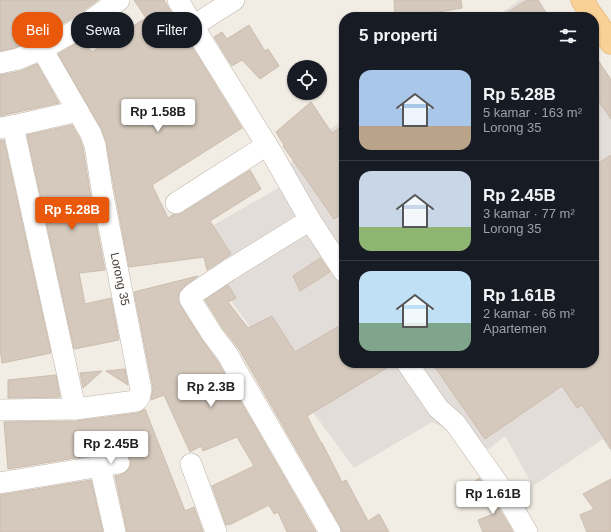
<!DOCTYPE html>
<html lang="id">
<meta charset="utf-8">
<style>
:root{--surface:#171b24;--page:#242831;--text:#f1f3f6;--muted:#9ea1a6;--line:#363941;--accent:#ea580c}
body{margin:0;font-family:Arial,sans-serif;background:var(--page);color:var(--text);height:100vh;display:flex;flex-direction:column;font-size:15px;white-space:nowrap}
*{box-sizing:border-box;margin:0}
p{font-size:13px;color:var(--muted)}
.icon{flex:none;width:22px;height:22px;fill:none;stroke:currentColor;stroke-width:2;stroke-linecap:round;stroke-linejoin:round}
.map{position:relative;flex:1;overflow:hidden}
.details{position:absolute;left:339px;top:12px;width:260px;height:356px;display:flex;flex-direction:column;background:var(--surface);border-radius:16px;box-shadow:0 1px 3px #0004}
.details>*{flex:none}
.top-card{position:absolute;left:12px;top:12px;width:267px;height:36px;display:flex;gap:8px}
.controls{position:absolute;left:287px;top:60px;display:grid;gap:8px}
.controls a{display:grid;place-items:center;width:40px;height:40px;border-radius:50%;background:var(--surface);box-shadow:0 1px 3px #0004;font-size:20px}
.price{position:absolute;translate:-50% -34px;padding:0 9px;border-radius:4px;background:#fff;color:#222;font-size:13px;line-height:26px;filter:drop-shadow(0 1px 2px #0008)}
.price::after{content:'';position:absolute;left:50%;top:24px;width:12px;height:9px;margin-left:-6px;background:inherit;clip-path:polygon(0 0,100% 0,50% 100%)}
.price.selected{background:var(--accent);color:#fff}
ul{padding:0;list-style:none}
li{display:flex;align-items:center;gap:12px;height:100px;padding:0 20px}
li+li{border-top:1px solid var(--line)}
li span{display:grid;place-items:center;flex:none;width:112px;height:80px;border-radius:12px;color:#555}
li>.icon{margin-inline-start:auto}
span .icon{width:48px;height:48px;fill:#fffc;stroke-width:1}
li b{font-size:17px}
h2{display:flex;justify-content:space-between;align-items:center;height:48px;padding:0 20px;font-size:17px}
.tag{padding:0 14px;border-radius:16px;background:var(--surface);box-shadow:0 1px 3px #0004;font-size:14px;line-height:36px}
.tag.selected{background:var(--accent);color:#fff}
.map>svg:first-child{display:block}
</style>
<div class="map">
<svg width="611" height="532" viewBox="0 0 611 532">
<rect width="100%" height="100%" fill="#f1ece4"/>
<!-- industrial -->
<g fill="#e3ddd9">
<polygon points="520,0 529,0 540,17 495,17"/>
<polygon points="594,91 611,113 611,452 603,439 533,486 505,436 489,449 432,422 354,468 226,294 191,238 280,187 297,151 344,120 344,363 594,363"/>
</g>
<!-- building -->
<g fill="#d5c9bd" stroke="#ccbdae">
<polygon points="0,0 98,0 76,16 37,38 14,48 0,51"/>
<polygon points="134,0 164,0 183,32 242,128 152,185 168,218 174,214 177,215 182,213 250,170 261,189 210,221 231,254 207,270 204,257 129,267 114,188 106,141 101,128 58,54 83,40 92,52 146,18"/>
<polygon points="394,0 461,0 462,8 411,17 395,17"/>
<polygon points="527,0 538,0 549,17 500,17"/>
<polygon points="249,25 265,51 268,49 279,66 260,79 242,60 232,66 214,37 222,32 227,39"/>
<polygon points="594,54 611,80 611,119 594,95"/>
<polygon points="37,64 59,103 0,116 0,75 21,71"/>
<polygon points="311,102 332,133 344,125 344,213 334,219 283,146 284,145 276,132"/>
<polygon points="72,125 80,139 83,148 90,192 105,270 79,273 85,304 111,298 119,340 74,349 27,135"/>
<polygon points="0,140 4,140 51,353 2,363 0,348"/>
<polygon points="611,155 611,449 582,405 577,408 562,386 485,439 432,363 594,363 594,166"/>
<polygon points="320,258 330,272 300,291 293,276"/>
<polygon points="198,276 185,286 179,292 178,299 180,305 202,340 218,362 316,532 287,532 278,512 274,514 269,505 229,525 228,524 226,525 212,486 254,466 237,437 203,451 201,446 190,452 164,395 151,400 153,388 134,292"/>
<polygon points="228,285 236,298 228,302 248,328 272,316 295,352 344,323 344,363 395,363 307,416 321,443 322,443 342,482 346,480 368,521 379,514 389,532 342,532 340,526 239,349 222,327 205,300"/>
<polygon points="125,369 128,385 106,371"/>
<polygon points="102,371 83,388 80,373"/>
<polygon points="56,375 60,397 8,398 8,380"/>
<polygon points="145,409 185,511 194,507 203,532 127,532 115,476 121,475 126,472 130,467 131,461 128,456 123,452 117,451 8,469 4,422 76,421 138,413"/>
<polygon points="479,478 491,495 513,532 483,532 478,520 496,513 475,481"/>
<polygon points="611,479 611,532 587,532 580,515 594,509 583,494"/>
<polygon points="91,480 103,532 0,532 0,495"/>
</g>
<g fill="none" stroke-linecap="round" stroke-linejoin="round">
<!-- minor casing -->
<g stroke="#bfb5aa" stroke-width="22">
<g id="minor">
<polyline points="178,0 193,26 273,155 310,220 344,272"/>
<polyline points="193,26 234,0"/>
<polyline points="0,63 18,59 42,49 71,33 83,26 119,0"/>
<polyline points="13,126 68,376 75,409"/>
<polyline points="0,128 13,126 78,111"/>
<polyline points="176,203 267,145"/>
<polyline points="310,220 229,270 193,294 190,297 190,299 212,334 228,355 235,368 330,532"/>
<polyline points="407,363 438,408 455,423 501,488 527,532"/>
<path d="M0,410L75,409L136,401C140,398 140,395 141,390L102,190L95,145L91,134L42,49"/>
<polyline points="191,464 216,532"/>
<polyline points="100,466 115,532"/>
<polyline points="0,483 119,463"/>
</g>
</g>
<!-- major casing -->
<g stroke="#ddab66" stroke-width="23">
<g id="major">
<polyline points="582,0 593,17"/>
<polyline points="594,18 611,43"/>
</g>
</g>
<!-- minor -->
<use href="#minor" stroke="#fff" stroke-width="21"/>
<!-- major -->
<use href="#major" stroke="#f9d095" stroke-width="22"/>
</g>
<g text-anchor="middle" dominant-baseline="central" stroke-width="3.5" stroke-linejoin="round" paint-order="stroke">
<!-- street labels -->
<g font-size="12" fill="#433b34" stroke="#fff">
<text transform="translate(120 279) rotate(78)">Lorong 35</text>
</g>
</g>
</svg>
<div class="controls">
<a><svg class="icon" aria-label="locate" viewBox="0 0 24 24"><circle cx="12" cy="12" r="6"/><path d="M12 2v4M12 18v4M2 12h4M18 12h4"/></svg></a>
</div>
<b class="price" style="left:158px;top:133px">Rp 1.58B</b>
<b class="price selected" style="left:72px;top:231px">Rp 5.28B</b>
<b class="price" style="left:211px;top:408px">Rp 2.3B</b>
<b class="price" style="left:111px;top:465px">Rp 2.45B</b>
<b class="price" style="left:493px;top:515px">Rp 1.61B</b>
<div class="top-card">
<a class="tag selected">Beli</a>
<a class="tag">Sewa</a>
<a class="tag">Filter</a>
</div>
<section class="details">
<h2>5 properti<svg class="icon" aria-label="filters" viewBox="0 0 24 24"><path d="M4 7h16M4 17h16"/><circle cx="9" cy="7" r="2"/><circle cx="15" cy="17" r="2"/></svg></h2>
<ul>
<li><span style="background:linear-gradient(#a9c7e8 70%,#b9a48a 0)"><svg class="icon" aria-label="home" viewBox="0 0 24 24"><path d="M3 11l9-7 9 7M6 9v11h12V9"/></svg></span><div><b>Rp 5.28B</b><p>5 kamar · 163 m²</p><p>Lorong 35</p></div></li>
<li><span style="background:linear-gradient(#c9d6e8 70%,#8fb573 0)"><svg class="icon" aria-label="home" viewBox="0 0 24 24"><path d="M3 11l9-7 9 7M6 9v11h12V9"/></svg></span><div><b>Rp 2.45B</b><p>3 kamar · 77 m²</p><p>Lorong 35</p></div></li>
<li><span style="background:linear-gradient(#bfe0f5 65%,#7fa58c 0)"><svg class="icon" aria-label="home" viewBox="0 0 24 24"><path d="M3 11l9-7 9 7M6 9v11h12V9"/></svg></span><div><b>Rp 1.61B</b><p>2 kamar · 66 m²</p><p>Apartemen</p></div></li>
</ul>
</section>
</div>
